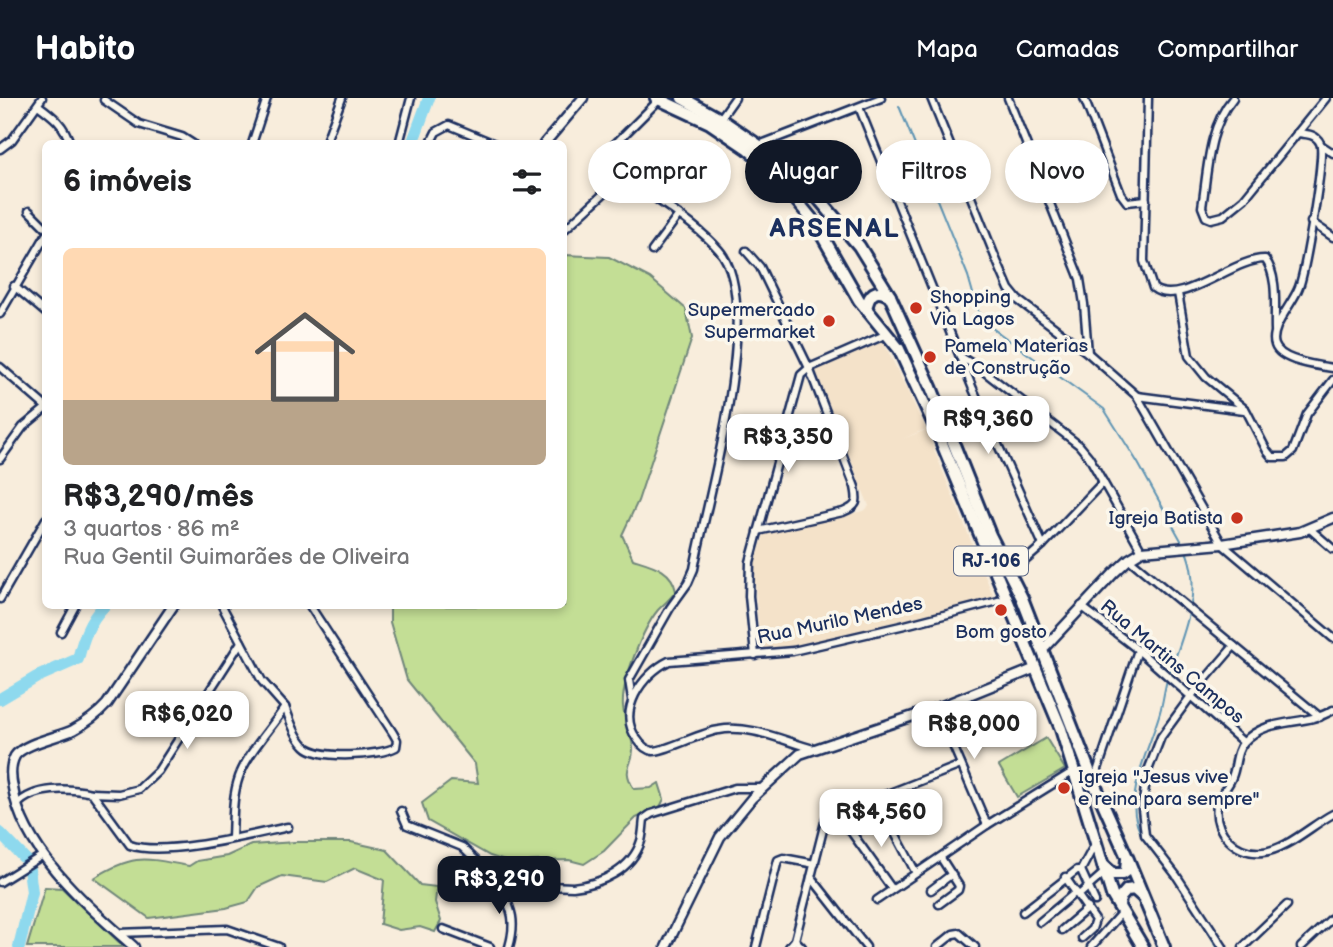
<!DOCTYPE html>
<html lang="pt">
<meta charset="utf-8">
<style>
:root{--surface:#fff;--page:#f6f6f6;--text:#202124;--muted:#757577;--accent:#111827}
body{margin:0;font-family:"Balsamiq Sans",sans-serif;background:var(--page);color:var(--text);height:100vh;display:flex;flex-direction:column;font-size:26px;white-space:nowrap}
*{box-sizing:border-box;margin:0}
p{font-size:23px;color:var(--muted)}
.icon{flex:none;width:38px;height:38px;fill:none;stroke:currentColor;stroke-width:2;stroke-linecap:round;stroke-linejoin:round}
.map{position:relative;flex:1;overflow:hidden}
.drawer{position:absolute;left:42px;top:42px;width:525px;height:469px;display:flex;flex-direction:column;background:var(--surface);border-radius:10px;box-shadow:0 4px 10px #0003}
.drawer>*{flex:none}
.hud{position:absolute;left:588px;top:42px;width:639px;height:63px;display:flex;gap:14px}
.price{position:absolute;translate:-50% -60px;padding:0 16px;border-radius:14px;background:#fff;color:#222;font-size:23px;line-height:46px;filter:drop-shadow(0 2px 4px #0008)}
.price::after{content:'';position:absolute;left:50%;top:42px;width:21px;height:16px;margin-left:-10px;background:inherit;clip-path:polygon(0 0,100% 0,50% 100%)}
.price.on{background:var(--accent);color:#fff}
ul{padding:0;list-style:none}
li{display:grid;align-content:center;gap:14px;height:371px;padding:0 21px}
li span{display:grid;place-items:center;height:217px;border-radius:10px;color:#555}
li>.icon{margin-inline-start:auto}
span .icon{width:126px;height:126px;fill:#fffc;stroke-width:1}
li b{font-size:30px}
h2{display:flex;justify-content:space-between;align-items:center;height:84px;padding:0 21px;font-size:30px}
.pill{padding:0 24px;border-radius:32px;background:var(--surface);box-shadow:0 4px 10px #0003;font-size:24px;line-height:63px}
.pill.on{background:var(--accent);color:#fff}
header{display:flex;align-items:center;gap:42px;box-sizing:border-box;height:98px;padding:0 35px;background:var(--accent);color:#fff}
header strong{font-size:33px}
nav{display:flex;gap:38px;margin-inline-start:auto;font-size:24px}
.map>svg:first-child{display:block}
</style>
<header>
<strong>Habito</strong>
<nav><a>Mapa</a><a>Camadas</a><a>Compartilhar</a></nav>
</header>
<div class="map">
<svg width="1333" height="849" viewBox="0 0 1333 849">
<rect width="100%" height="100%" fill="#f8eddc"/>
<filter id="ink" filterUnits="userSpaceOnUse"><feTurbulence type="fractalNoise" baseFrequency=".0143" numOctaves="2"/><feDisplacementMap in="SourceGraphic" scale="14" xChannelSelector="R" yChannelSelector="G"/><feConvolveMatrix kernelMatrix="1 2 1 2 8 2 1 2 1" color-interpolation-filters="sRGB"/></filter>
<g filter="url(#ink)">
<!-- built -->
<polygon fill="#f4e2c9" points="882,241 926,331 902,341 926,332 994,500 779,552 765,550 760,547 754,469 765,434 864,413 869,408 815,272"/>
<!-- green -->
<g fill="#c3de95" stroke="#6f867a" stroke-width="2">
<path d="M564,157L609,159L650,180L686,211L692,240L638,403L622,437L633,461C652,467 672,471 676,493C671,500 664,506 658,512C643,530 621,585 623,608C624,622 632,636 633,650C634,669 620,668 634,691L651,690L659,685L664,701L660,709L636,720L604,753L584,766L569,762L532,763L517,767L490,758L428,723L422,705L451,683L478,685L475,666L407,582L390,524V508H564Z"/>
<polygon points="1046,640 1065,671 1017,699 999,668"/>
<path d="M295,744H351L387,752L420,787L437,789L435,804L441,823L435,834L420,829L399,832L380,826L384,782L355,770L327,784L282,778L258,789L248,804L226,810L149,820L94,780C135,755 144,760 189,768L197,763L227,758L251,747Z"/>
<polygon points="45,789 62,790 124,849 27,849"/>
</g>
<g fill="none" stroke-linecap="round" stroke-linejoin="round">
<!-- stream -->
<g stroke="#6095b4" stroke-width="2">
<polyline points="899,8 968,178 978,213 988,227 1104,311 1138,365 1183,446"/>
<path d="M1169,577C1183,537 1204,492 1185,451"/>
<path d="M1146,744C1117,706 1149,654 1160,614C1163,604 1164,593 1167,582"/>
<polyline points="1185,796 1217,849"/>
</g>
<!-- river -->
<g stroke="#8ed9ee" stroke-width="12">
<polyline points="412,46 429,0"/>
<path d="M0,601L37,579L78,561C83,541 89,523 104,508"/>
<polyline points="0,735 28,764 32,794 19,849"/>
</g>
<!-- minor casing -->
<g stroke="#1b2f5e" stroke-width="11">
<g id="minor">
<polyline points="931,0 996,161 1009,191 1018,202 1088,255 1137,298 1222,446 1333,540"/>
<polyline points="1008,0 1080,181 1084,206 1088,255"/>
<polyline points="1084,0 1121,96 1127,104 1146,102"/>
<path d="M1148,0L1144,163L1153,190C1179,211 1234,160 1265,161C1279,179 1274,211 1275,232"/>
<path d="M1233,0C1208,30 1208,71 1202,109L1206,119L1211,121L1223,118L1244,101L1326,0"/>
<polyline points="104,2 139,26 182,39 193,46"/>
<path d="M38,7C53,18 65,27 70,46"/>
<polyline points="859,9 973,291 1043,447"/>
<polyline points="720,21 735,0"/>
<path d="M1297,35C1306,36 1316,36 1320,45C1326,56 1305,173 1299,189C1293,206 1269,230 1275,247C1280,263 1318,268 1333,270"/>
<polyline points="252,46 267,0"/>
<polyline points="325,46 342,0"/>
<polyline points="399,46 411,0"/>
<polyline points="430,46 436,34 449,27 495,46"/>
<polyline points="759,47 881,0"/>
<polyline points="1321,47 1333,55"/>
<polyline points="0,51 12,42 42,0"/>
<polyline points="29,113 46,130"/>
<polyline points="1311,124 1333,139"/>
<polyline points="564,132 624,77"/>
<polyline points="652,153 678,118"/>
<path d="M746,153L760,169L809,270L855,389C858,404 858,408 843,414L758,433"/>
<polyline points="14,188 46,215"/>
<polyline points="1178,195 1189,258 1206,279 1246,312 1267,353 1272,359 1286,359 1293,353 1307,316 1333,282"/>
<polyline points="0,216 46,137"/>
<polyline points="961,259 982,272 1079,347 1089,359 1142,453"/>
<polyline points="0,269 46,309"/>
<polyline points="1137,298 1244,312"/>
<polyline points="0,361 23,329 46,310"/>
<polyline points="1310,431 1333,451"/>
<polyline points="1129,461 1320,619"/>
<polyline points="1011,475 1043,447 1103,384"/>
<polyline points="0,501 46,421"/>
<path d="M222,508L262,583L285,609C270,632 248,654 239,679C232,699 233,720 232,740"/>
<polyline points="1081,508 1138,552 1243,644"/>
<polyline points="61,534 75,508"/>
<polyline points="755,557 749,498 750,464 801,277 809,270 887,236"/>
<path d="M632,601L629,582L670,510L688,485L694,471C706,404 766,205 719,152C700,130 672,112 648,95C635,85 616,75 609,60L610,51L659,2"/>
<path d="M285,609C290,622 295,638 305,648C319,662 379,658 396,649L397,642L393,635L310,508"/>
<polyline points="937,610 987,727"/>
<path d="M1333,612C1306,629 1267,618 1244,644C1235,654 1237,667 1232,679C1229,689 1219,696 1217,707C1213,734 1236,757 1263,754C1286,752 1312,727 1333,716"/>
<path d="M813,651C784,643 749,626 719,632C702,634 664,654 653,653C646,652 641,647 637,641C616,614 642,576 669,563L793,553L905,527L1006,501"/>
<polyline points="1094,683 1138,552"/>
<polyline points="92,695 119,696 139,691 158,673 241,544"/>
<polyline points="877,701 916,775"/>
<path d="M17,707C34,688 69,690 92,695L130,747C164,759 250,737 288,729"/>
<path d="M401,713L407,727L462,749L500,786L573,789C601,786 632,772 641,743C643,736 643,728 644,721L651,716L735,690H761"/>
<polyline points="847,728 892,791"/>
<polyline points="1081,772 1095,746"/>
<polyline points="811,779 866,849"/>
<polyline points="1065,779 1095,822 1092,831 1082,840"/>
<polyline points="0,784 43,757"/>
<path d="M500,786C511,811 517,822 509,849"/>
<polyline points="931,792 952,776"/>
<polyline points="1079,797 1104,775"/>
<polyline points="877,802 987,727 1074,673"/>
<polyline points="939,806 958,792 959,788 941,760"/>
<polyline points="1023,814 1077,772 1081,772 1095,803"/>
<polyline points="1040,824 1076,794"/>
<polyline points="443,831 490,849"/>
<polyline points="1062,832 1088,810"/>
<polyline points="118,835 227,831 279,849"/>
<polyline points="795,842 802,849"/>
<polyline points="756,849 778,762 783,760 815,766"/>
<polyline points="789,849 795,842 826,720 961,667"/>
<polyline points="937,849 953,836 959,835 975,849"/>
<polyline points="1091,849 1122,814"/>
<polyline points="1223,849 1176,777 1145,737 1142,711 1147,675 1161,639 1191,598 1234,548"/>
<polyline points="1243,849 1287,807"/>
<polyline points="1301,849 1333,819"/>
</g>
</g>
<!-- tertiary casing -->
<g stroke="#1b2f5e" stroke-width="13">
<g id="tertiary">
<polyline points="544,46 583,0"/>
<polyline points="1043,551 1114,475 1129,461 1142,453 1222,446 1300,434 1333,420"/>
<path d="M134,849C88,808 23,754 13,690C11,681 10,667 15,658C24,645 59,639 73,632C86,625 98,616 107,606L173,508"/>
<polyline points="666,849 720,739 752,700 800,656 937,610 1036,570"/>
</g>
</g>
<!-- trunk casing -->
<g stroke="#1b2f5e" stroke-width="16">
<g id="trunk">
<polyline points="656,0 710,25 747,50 771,71 815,125 859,202 899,251 936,331 1061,631 1112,797 1143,849"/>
<polyline points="682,0 720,21 758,47 818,100 859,148 890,198 931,289 990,437 1022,500 1094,685 1127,759 1164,849"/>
<path d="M866,211C869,196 875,189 890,198"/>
<polyline points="1103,767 1113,776 1122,776 1126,773 1127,761"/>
<polyline points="1119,808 1120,800 1127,792 1134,791 1143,799"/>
</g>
</g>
<!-- minor -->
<use href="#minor" stroke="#fbf7ec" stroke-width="6"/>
<!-- tertiary -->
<use href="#tertiary" stroke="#fbf7ec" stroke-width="8"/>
<!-- trunk -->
<use href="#trunk" stroke="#fbf7ec" stroke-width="10"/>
</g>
</g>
<!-- markers -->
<g fill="#c8321e" stroke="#fbf7ec" stroke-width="2.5">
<circle cx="916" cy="210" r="7"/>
<circle cx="829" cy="223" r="7"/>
<circle cx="930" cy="259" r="7"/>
<circle cx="1237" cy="420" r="7"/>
<circle cx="1001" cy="512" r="7"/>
<circle cx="1064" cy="690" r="7"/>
</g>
<g text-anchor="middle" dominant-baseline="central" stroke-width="7" stroke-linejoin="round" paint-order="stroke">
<!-- shield labels -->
<rect fill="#fbf7ec" stroke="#5e6b89" stroke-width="2" x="954" y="448.5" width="74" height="29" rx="5"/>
<g font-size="18" font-weight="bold" fill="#1b2f5e">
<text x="991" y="463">RJ-106</text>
</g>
<!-- poi labels -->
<g font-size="19" fill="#1b2f5e" stroke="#fbf7ec" text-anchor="start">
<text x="930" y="199">Shopping<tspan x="930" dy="22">Via Lagos</tspan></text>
<text x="815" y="212" text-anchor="end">Supermercado<tspan x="815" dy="22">Supermarket</tspan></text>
<text x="944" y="248">Pamela Materias<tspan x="944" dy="22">de Construção</tspan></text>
<text x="1223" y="420" text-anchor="end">Igreja Batista</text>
<text x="1001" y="534" text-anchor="middle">Bom gosto</text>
<text x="1078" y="679">Igreja "Jesus vive<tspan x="1078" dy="22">e reina para sempre"</tspan></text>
</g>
<!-- street labels -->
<g font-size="19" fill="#1b2f5e" stroke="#fbf7ec">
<text transform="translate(840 523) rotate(-12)">Rua Murilo Mendes</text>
<text transform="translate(1172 564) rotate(40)">Rua Martins Campos</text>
</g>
<!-- district labels -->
<g font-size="26" font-weight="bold" letter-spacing="2" fill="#1b2f5e" stroke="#fbf7ec">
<text x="835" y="131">ARSENAL</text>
</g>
</g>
</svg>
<b class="price" style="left:988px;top:358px">R$9,360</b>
<b class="price" style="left:788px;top:376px">R$3,350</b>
<b class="price" style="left:187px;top:653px">R$6,020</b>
<b class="price" style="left:974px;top:663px">R$8,000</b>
<b class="price" style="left:881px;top:751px">R$4,560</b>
<b class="price on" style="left:499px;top:818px">R$3,290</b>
<div class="hud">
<a class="pill">Comprar</a>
<a class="pill on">Alugar</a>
<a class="pill">Filtros</a>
<a class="pill">Novo</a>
</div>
<section class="drawer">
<h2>6 imóveis<svg class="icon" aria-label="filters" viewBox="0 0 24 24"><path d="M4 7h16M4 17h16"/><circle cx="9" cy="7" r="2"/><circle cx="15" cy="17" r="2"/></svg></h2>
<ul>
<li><span style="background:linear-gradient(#ffd9b3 70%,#b9a48a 0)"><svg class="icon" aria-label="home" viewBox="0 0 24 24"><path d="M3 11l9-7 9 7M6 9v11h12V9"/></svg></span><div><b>R$3,290/mês</b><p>3 quartos · 86 m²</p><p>Rua Gentil Guimarães de Oliveira</p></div></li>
</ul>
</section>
</div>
